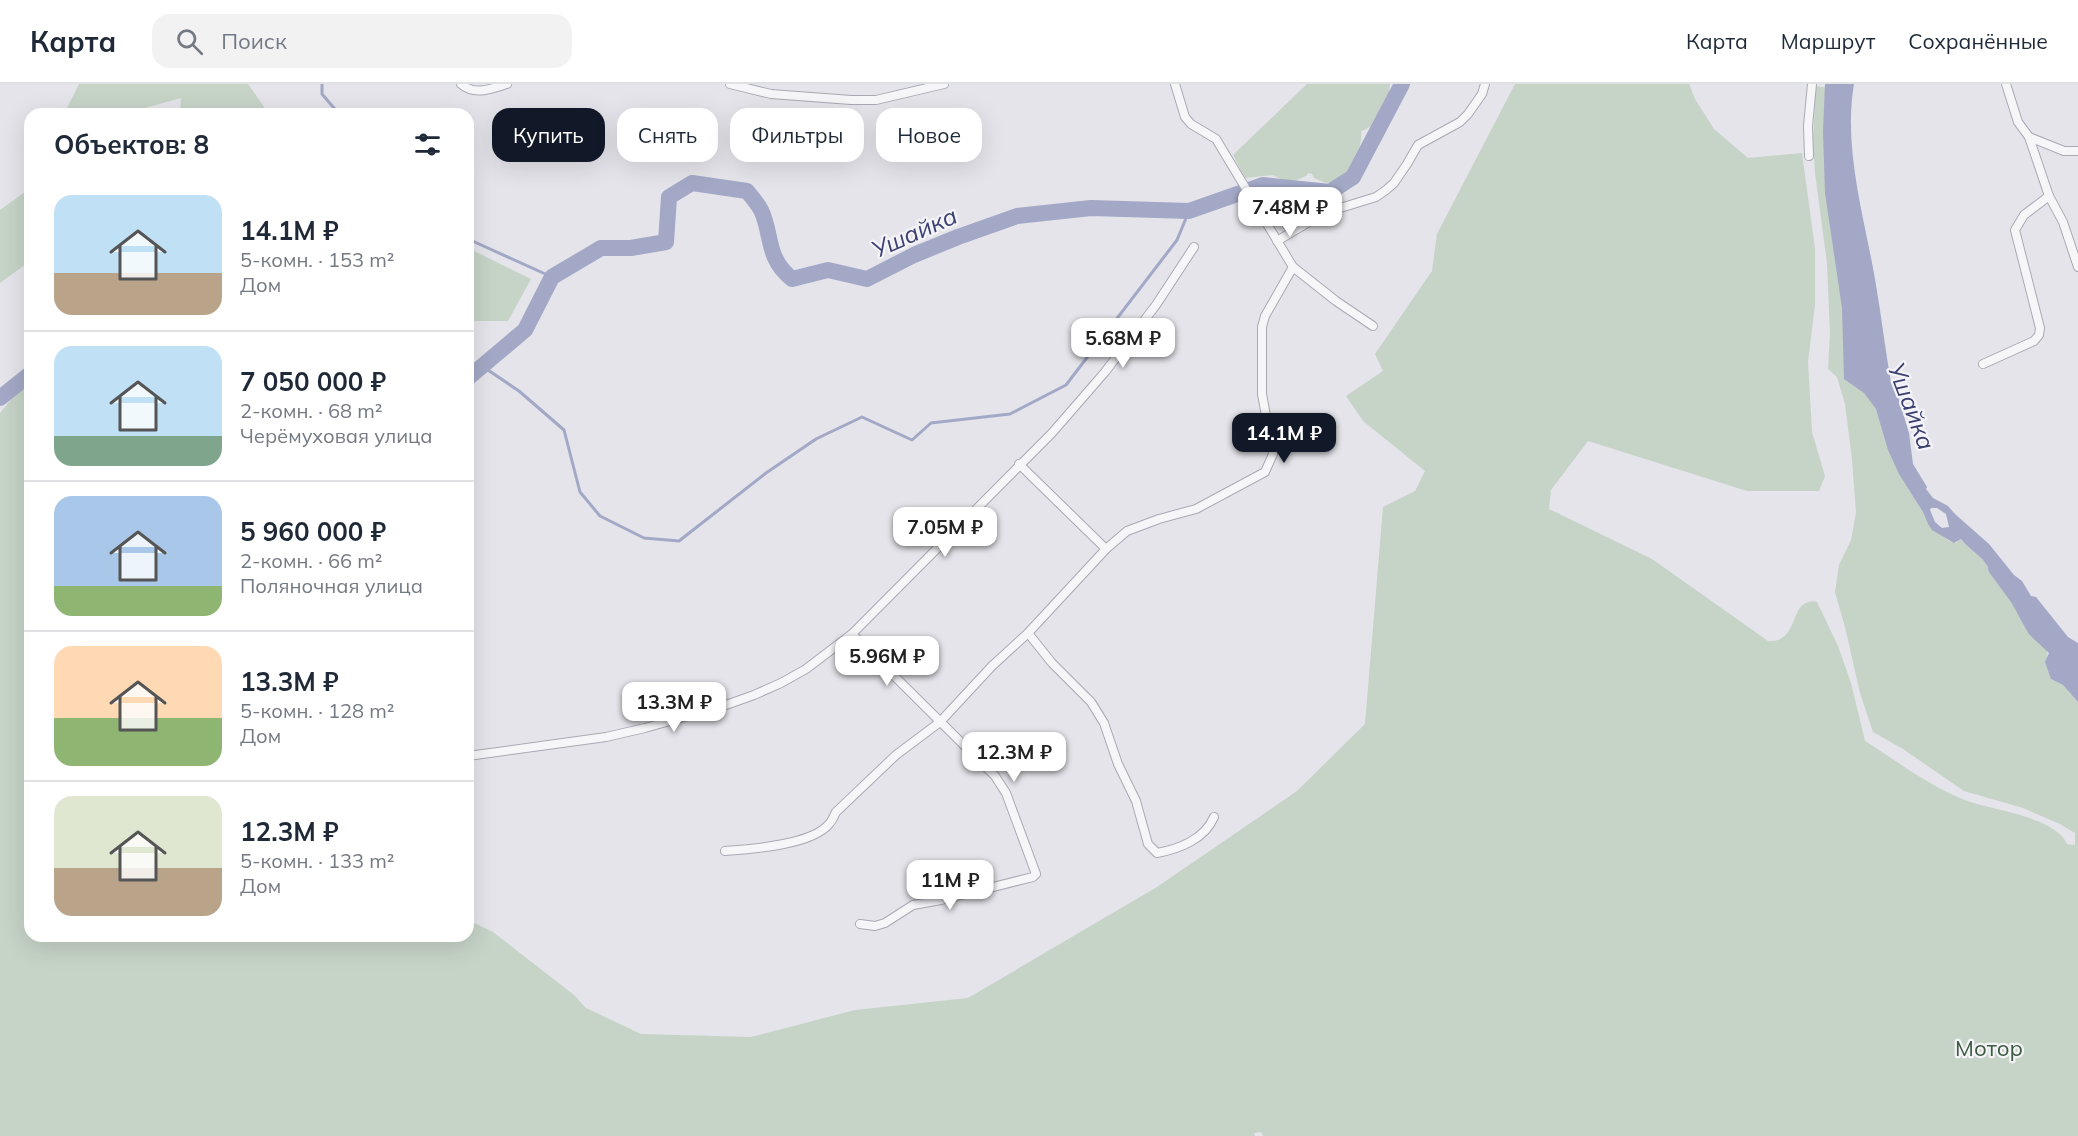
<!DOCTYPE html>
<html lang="ru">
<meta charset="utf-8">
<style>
:root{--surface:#fff;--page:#f2f2f3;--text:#1f2937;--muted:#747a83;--line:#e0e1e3;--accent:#111827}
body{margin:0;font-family:Mulish,sans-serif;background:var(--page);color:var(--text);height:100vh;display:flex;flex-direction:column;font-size:22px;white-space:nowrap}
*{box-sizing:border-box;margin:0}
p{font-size:20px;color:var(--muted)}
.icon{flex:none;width:33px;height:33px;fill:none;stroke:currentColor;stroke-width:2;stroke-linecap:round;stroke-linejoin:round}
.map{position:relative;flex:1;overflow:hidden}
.panel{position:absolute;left:24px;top:24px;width:450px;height:834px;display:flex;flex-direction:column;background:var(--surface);border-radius:18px;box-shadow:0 6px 24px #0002}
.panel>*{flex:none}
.hud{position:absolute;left:492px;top:24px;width:570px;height:54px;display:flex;gap:12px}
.price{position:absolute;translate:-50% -51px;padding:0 14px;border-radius:12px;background:#fff;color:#222;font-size:20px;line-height:39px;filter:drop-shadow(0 2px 3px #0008)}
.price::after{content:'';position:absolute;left:50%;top:36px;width:18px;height:14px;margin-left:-9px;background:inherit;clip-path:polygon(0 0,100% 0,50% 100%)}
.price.selected{background:var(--accent);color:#fff}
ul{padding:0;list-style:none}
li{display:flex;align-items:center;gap:18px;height:150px;padding:0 30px}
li+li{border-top:2px solid var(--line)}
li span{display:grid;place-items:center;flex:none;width:168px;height:120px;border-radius:18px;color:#555}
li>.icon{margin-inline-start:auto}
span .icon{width:72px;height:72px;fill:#fffc;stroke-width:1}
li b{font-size:26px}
h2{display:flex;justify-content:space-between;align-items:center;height:72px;padding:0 30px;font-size:26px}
.chip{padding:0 21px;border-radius:18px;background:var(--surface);box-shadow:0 6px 24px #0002;font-size:21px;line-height:54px}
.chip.selected{background:var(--accent);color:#fff}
header{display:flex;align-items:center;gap:36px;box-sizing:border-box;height:84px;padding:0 30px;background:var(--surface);border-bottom:2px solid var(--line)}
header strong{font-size:28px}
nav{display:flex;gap:33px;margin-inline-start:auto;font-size:21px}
.search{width:420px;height:54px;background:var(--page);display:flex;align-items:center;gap:15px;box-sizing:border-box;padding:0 21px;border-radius:18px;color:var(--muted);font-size:22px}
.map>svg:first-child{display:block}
</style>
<header>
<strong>Карта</strong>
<div class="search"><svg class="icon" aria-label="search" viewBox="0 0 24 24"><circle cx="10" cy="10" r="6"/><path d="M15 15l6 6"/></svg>Поиск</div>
<nav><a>Карта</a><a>Маршрут</a><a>Сохранённые</a></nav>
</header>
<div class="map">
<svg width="2078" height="1052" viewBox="0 0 2078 1052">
<rect width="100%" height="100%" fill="#e4e4ea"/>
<!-- green -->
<g fill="#c6d3c7">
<polygon points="79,0 248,0 269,30 180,30 181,14 145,24 140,30 64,30"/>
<path d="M1307,0H1390C1389,17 1379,43 1361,47C1363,63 1351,97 1332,99C1326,100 1319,96 1314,94L1312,90L1308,89L1306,92L1294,97H1285L1273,91L1245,94L1233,71Z"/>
<path d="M1515,0H1689L1695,15L1714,45L1748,74L1802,69L1815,165V221L1808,278L1812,348L1825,392L1819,407H1747L1588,357L1551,406L1549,425L1652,475L1768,557C1802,559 1787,513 1817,518L1838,562L1851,599L1865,657C1900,679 1938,709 1977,720C2001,727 2057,735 2067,760L2075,761V749L2060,740L2023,724L1964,707L1903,665L1873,648L1860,609L1845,543L1835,508L1839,481L1851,456L1856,429L1852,375L1845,320L1837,293L1828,285L1830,250L1827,179L1815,89L1813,57L1816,2L1828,4L1867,307L1877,324L1900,389L1923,428L1928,440L1949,457L1956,459L1960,455C1967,462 1976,468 1983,476C1991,486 1999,499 2012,502V508L2016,511L2044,547L2051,595L2063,601L2078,618V1052H1263L1261,1048L1254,1049L1255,1052H0V329L22,302L30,297V852H468V836L493,848L574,911L586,924L641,950L751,953L855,926L968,914L1157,803L1297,707L1365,640L1383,423L1415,407L1425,387L1363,337L1346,312L1383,287L1375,270L1432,187L1437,150Z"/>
<polygon points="30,98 30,177 0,199 0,126 25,108"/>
<polygon points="468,164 531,195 508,237 468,237"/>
</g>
<!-- water -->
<path fill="#a3a8c6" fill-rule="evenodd" d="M1825,0H1854C1843,64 1864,132 1875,195C1881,229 1885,264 1891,299H1894L1900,308L1899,316L1909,349L1913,380L1927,403L1926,405L1933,414L1948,422L1955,430L1989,460L2014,491L2022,497L2031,512L2036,513L2068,553L2078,559V618L2063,601L2051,595L2045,578L2049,569L2044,547L2030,532L2016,511L2012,508V502C1998,498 1991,487 1983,476C1977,469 1967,463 1961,455L1954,459L1932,446L1928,440L1923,428L1899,390L1888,366L1876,325L1864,309L1844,295L1842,224L1825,109L1823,48ZM1931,424H1937L1946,430L1949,443L1942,444L1935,438L1930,426Z"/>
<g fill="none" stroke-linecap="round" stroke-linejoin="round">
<!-- stream -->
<g stroke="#a3a8c6" stroke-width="3">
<polyline points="322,0 322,10 339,30"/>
<polyline points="468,155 552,193"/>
<polyline points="482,282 519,307 564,346 580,408 600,432 644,454 679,457 766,389 816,355 862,333 912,356 931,339 1010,330 1066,301 1177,156 1189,127"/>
</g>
<!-- river -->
<g stroke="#a3a8c6" stroke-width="16">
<path d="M468,294L525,246L552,193L601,164H631L666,158L669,113L692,99L747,107C752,113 758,120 761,126C773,151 765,173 792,195L828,186L867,195L914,171L958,153L1017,132L1091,124L1189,127L1263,101L1330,108L1353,93L1402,0"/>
<polyline points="0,314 30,290"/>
<polyline points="1996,484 2018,514 2035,545 2066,574 2078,603"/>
</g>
<!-- minor casing -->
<g stroke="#a9a9b4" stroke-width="10">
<g id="minor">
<path d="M461,0C475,12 490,5 507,0"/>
<polyline points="730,0 771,10 851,16 876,16 944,0"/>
<polyline points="1175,0 1185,33 1191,40 1216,55 1293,183 1336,217 1373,242"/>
<polyline points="2006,0 2018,38 2029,53 2064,67 2078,67"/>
<polyline points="2029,53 2049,112 2063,138 2078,183"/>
<polyline points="1809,72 1808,42 1812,0"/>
<polyline points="1277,157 1324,129 1376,113 1386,106 1394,99 1407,80 1418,61 1460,38 1468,30 1482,10 1485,0"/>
<polyline points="1983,280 2034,257 2039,251 2040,244 2015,146 2024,131 2049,112"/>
<polyline points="1019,380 1106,465"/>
<path d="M1028,549L1052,579L1091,618L1104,639L1118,680L1136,717L1148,760L1157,769C1179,765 1205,755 1214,733"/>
<polyline points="852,550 995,692 1006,709 1036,790 1033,793 941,816 913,821 885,839 875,842 860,840"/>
<polyline points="468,672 606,653 645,644 726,621 754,611 781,599 806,585 852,550 1052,349 1105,288 1156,221 1194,163"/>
<path d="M725,767C751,765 812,761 829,740C832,737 834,732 836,728L896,671L940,638L992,582L1028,549L1106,465L1127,447L1159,435L1196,425L1265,388L1273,370L1262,310V243L1265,232L1293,183"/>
</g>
</g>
<!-- minor -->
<use href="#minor" stroke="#f6f6f9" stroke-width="8"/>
</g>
<g text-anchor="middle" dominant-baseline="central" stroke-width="4.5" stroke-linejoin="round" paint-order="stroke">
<!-- park labels -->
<g font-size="22" fill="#3c5b41" stroke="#f4f4f8">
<text x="1989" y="964">Мотор</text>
</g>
<!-- water labels -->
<g font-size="24" font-style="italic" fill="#3b4071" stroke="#f4f4f8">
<text transform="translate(914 148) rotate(-24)">Ушайка</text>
<text transform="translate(1912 322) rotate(69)">Ушайка</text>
</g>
</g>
</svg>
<b class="price" style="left:1290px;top:154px">7.48M ₽</b>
<b class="price" style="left:1123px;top:285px">5.68M ₽</b>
<b class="price selected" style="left:1284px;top:380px">14.1M ₽</b>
<b class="price" style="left:945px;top:474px">7.05M ₽</b>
<b class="price" style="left:887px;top:603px">5.96M ₽</b>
<b class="price" style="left:674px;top:649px">13.3M ₽</b>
<b class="price" style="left:1014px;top:699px">12.3M ₽</b>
<b class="price" style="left:950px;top:827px">11M ₽</b>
<div class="hud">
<a class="chip selected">Купить</a>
<a class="chip">Снять</a>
<a class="chip">Фильтры</a>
<a class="chip">Новое</a>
</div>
<section class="panel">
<h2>Объектов: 8<svg class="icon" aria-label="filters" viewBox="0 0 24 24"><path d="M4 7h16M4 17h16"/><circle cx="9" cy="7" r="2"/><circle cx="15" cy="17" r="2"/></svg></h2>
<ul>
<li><span style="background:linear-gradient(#bfe0f5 65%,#b9a48a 0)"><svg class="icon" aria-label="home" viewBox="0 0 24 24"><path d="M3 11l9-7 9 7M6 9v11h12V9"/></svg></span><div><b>14.1M ₽</b><p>5-комн. · 153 m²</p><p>Дом</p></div></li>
<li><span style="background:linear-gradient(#bfe0f5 75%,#7fa58c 0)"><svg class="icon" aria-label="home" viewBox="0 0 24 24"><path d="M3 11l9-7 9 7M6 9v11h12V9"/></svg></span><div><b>7 050 000 ₽</b><p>2-комн. · 68 m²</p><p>Черёмуховая улица</p></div></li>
<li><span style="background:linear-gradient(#a9c7e8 75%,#8fb573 0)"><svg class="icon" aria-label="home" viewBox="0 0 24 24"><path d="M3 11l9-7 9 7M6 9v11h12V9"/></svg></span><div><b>5 960 000 ₽</b><p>2-комн. · 66 m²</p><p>Поляночная улица</p></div></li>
<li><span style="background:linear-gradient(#ffd9b3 60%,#8fb573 0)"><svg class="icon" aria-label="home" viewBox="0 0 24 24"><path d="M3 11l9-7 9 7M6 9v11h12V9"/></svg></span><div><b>13.3M ₽</b><p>5-комн. · 128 m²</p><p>Дом</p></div></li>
<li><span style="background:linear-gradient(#dfe7d0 60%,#b9a48a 0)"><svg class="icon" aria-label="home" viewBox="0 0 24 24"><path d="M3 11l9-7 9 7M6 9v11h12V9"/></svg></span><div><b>12.3M ₽</b><p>5-комн. · 133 m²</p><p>Дом</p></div></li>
</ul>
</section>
</div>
